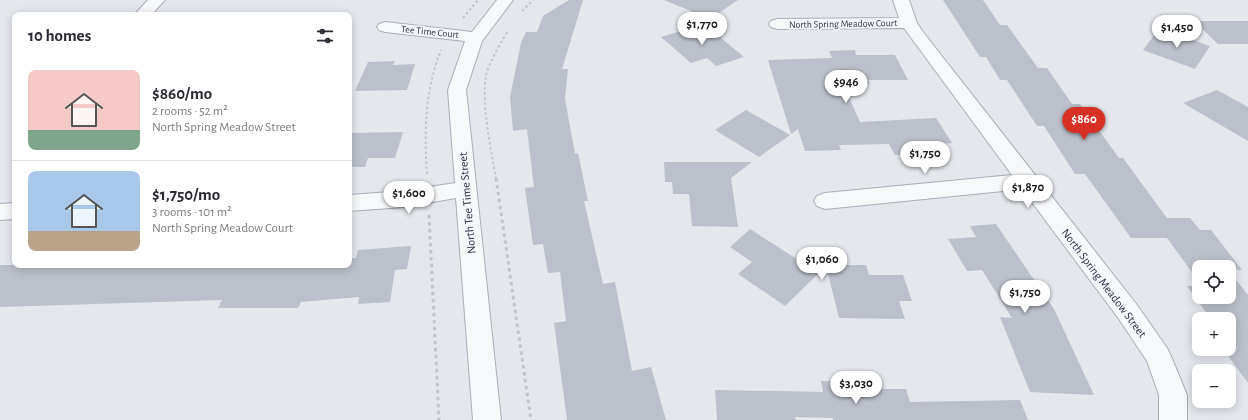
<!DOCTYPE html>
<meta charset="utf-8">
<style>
:root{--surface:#fff;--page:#f7f7f7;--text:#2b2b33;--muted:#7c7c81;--line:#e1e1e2;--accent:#d93025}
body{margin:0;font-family:"Alegreya Sans",sans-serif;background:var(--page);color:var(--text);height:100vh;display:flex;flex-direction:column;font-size:15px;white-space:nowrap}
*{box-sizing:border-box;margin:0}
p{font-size:13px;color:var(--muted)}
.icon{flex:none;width:22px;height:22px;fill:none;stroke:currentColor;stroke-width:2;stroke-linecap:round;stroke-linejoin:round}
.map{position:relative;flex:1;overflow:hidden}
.drawer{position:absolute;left:12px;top:12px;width:340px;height:256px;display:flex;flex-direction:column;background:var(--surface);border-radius:8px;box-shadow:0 2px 10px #0003}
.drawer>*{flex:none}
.buttons{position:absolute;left:1192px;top:260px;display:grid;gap:8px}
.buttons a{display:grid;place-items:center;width:44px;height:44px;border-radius:8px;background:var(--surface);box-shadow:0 2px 10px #0003;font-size:20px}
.price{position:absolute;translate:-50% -34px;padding:0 9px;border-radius:14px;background:#fff;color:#222;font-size:13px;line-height:26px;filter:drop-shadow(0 1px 2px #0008)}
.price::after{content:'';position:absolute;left:50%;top:24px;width:12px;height:9px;margin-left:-6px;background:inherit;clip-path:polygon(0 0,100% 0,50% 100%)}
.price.current{background:var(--accent);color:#fff}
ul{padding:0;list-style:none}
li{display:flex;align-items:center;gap:12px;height:100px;padding:0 16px}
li+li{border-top:1px solid var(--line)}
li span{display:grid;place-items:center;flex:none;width:112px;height:80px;border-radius:8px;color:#555}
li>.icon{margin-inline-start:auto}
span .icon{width:48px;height:48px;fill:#fffc;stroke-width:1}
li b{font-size:17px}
h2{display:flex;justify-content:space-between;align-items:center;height:48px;padding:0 16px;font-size:17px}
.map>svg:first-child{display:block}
</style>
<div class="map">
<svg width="1248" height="420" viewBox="0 0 1248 420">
<rect width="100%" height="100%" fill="#e4e7ec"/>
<!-- building -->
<g fill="#bbc0ca">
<polygon points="569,0 583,0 562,69 568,69 565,99 575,154 578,153 588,201 584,201 603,284 615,282 632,371 651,367 666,420 567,420 554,323 566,321 560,272 548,273 543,244 533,245 525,188 534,187 527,129 513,131 510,97 521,43 526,32 537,32 543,16"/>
<polygon points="664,0 738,0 710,19"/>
<polygon points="943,0 983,0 1000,25 1007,25 1038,68 1047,68 1072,104 1080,104 1119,158 1123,158 1167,218 1190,218 1200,230 1211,230 1242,270 1229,270 1229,267 1199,267 1199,282 1167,238 1131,238 1085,174 1075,174 1044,126 1037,126 1007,80 1000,80 986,57 980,57"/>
<polygon points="1194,21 1248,21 1248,44 1218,44"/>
<polygon points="704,24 744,57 716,66 707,58 691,63 661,37"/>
<polygon points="1159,29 1210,46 1195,69 1143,50"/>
<polygon points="855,50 856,55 895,55 908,80 868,80 870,84 843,84 860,122 936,118 952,143 924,145 928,153 895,155 889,144 839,145 841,150 805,151 798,129 791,134 768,60 832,58 829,51"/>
<polygon points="395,61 393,65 415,64 407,90 355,91 368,62"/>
<polygon points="1217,90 1248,107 1248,141 1183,103"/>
<polygon points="746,110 790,135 759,157 715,130"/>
<polygon points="403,132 395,158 368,158 365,167 349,167 349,133"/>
<polygon points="664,162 752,162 731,178 738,227 692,226 689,194 673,194 672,182 665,182"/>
<polygon points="996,224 1054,309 1094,395 1030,392 1000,317 1012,318 982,270 967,271 948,239 976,237 970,226"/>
<polygon points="750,229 806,265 866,265 869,275 903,275 912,301 899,301 905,319 839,318 826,266 785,306 738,274 752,262 730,247"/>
<polygon points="411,246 407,269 395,270 390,302 358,304 359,297 301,302 298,308 218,308 222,300 0,307 0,265 74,265 72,267 138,265 349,265 349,258 356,258 358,250"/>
<polygon points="1229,271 1248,295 1248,383 1223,349 1229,349 1229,319 1204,319 1211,319 1187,286 1199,286 1199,297 1229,297"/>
<polygon points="821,381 871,382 872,389 906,389 910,402 1020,400 1028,420 833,420 833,418 795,417 796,420 717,420 715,390 823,392"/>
</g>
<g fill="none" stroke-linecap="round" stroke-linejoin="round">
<!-- minor casing -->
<g stroke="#a9aeb7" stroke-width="2">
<g id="minor">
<polygon points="148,0 165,0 151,15 134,15"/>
<polygon points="497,0 513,0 482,41 466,90 501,420 473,420 456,198 404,207 349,211 349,195 404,191 455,183 448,90 465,41 385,32 379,30 377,27 379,24 385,22 472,32"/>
<polygon points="893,0 909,0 917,23 923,32 1137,305 1167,348 1171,356 1187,395 1187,420 1159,420 1159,395 1147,361 1119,319 1022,189 825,209 817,206 814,201 817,196 825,193 1012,175 904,28 777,29 771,27 769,24 771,21 777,19 899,18"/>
<polygon points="15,203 15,219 0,220 0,204"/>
</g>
</g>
<!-- path-far1 -->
<g stroke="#c2c5cb" stroke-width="2" stroke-dasharray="2.5 2.5" stroke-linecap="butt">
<polyline points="522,11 533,0"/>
<polyline points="463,18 478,0"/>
<path d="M427,174C424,131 425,90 441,50"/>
<path d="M496,179C491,148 481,105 486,75C488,65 502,40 508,31"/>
</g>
<!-- path -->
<g stroke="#c2c5cb" stroke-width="3" stroke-dasharray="3.5 3.5" stroke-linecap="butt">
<polyline points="496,178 531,420"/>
<polyline points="429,215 439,420"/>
</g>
<!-- minor -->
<use href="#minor" fill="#f7f8fa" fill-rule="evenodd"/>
</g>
<g text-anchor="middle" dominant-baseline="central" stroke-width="3.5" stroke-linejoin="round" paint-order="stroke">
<!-- far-street labels -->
<g font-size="10" fill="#2b3445" stroke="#f4f6f9">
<text transform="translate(843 24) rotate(-1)">North Spring Meadow Court</text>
<text transform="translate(430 32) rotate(6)">Tee Time Court</text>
</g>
<!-- street labels -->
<g font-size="12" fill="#2b3445" stroke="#f4f6f9">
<text transform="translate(467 203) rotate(-95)">North Tee Time Street</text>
<text transform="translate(1104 283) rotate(53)">North Spring Meadow Street</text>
</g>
</g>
</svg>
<div class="buttons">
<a><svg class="icon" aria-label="locate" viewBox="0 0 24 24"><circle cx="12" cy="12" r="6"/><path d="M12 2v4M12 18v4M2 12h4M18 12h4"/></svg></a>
<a>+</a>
<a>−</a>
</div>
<b class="price" style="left:702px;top:46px">$1,770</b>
<b class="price" style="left:1177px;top:49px">$1,450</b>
<b class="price" style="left:846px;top:104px">$946</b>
<b class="price current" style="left:1084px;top:141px">$860</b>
<b class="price" style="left:925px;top:175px">$1,750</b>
<b class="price" style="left:1028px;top:209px">$1,870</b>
<b class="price" style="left:409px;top:215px">$1,600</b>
<b class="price" style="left:822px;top:281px">$1,060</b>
<b class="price" style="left:1025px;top:314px">$1,750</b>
<b class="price" style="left:856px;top:405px">$3,030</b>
<section class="drawer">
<h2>10 homes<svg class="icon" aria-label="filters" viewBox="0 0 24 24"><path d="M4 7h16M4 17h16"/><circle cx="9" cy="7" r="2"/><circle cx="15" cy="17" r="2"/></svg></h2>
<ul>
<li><span style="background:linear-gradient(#f6c9c9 75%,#7fa58c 0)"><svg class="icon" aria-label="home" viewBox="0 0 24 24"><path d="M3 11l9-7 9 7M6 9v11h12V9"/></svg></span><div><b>$860/mo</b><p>2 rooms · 52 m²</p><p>North Spring Meadow Street</p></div></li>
<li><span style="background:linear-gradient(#a9c7e8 75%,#b9a48a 0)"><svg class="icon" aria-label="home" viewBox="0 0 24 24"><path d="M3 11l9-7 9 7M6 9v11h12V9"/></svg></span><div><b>$1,750/mo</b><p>3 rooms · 101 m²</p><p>North Spring Meadow Court</p></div></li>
</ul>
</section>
</div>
